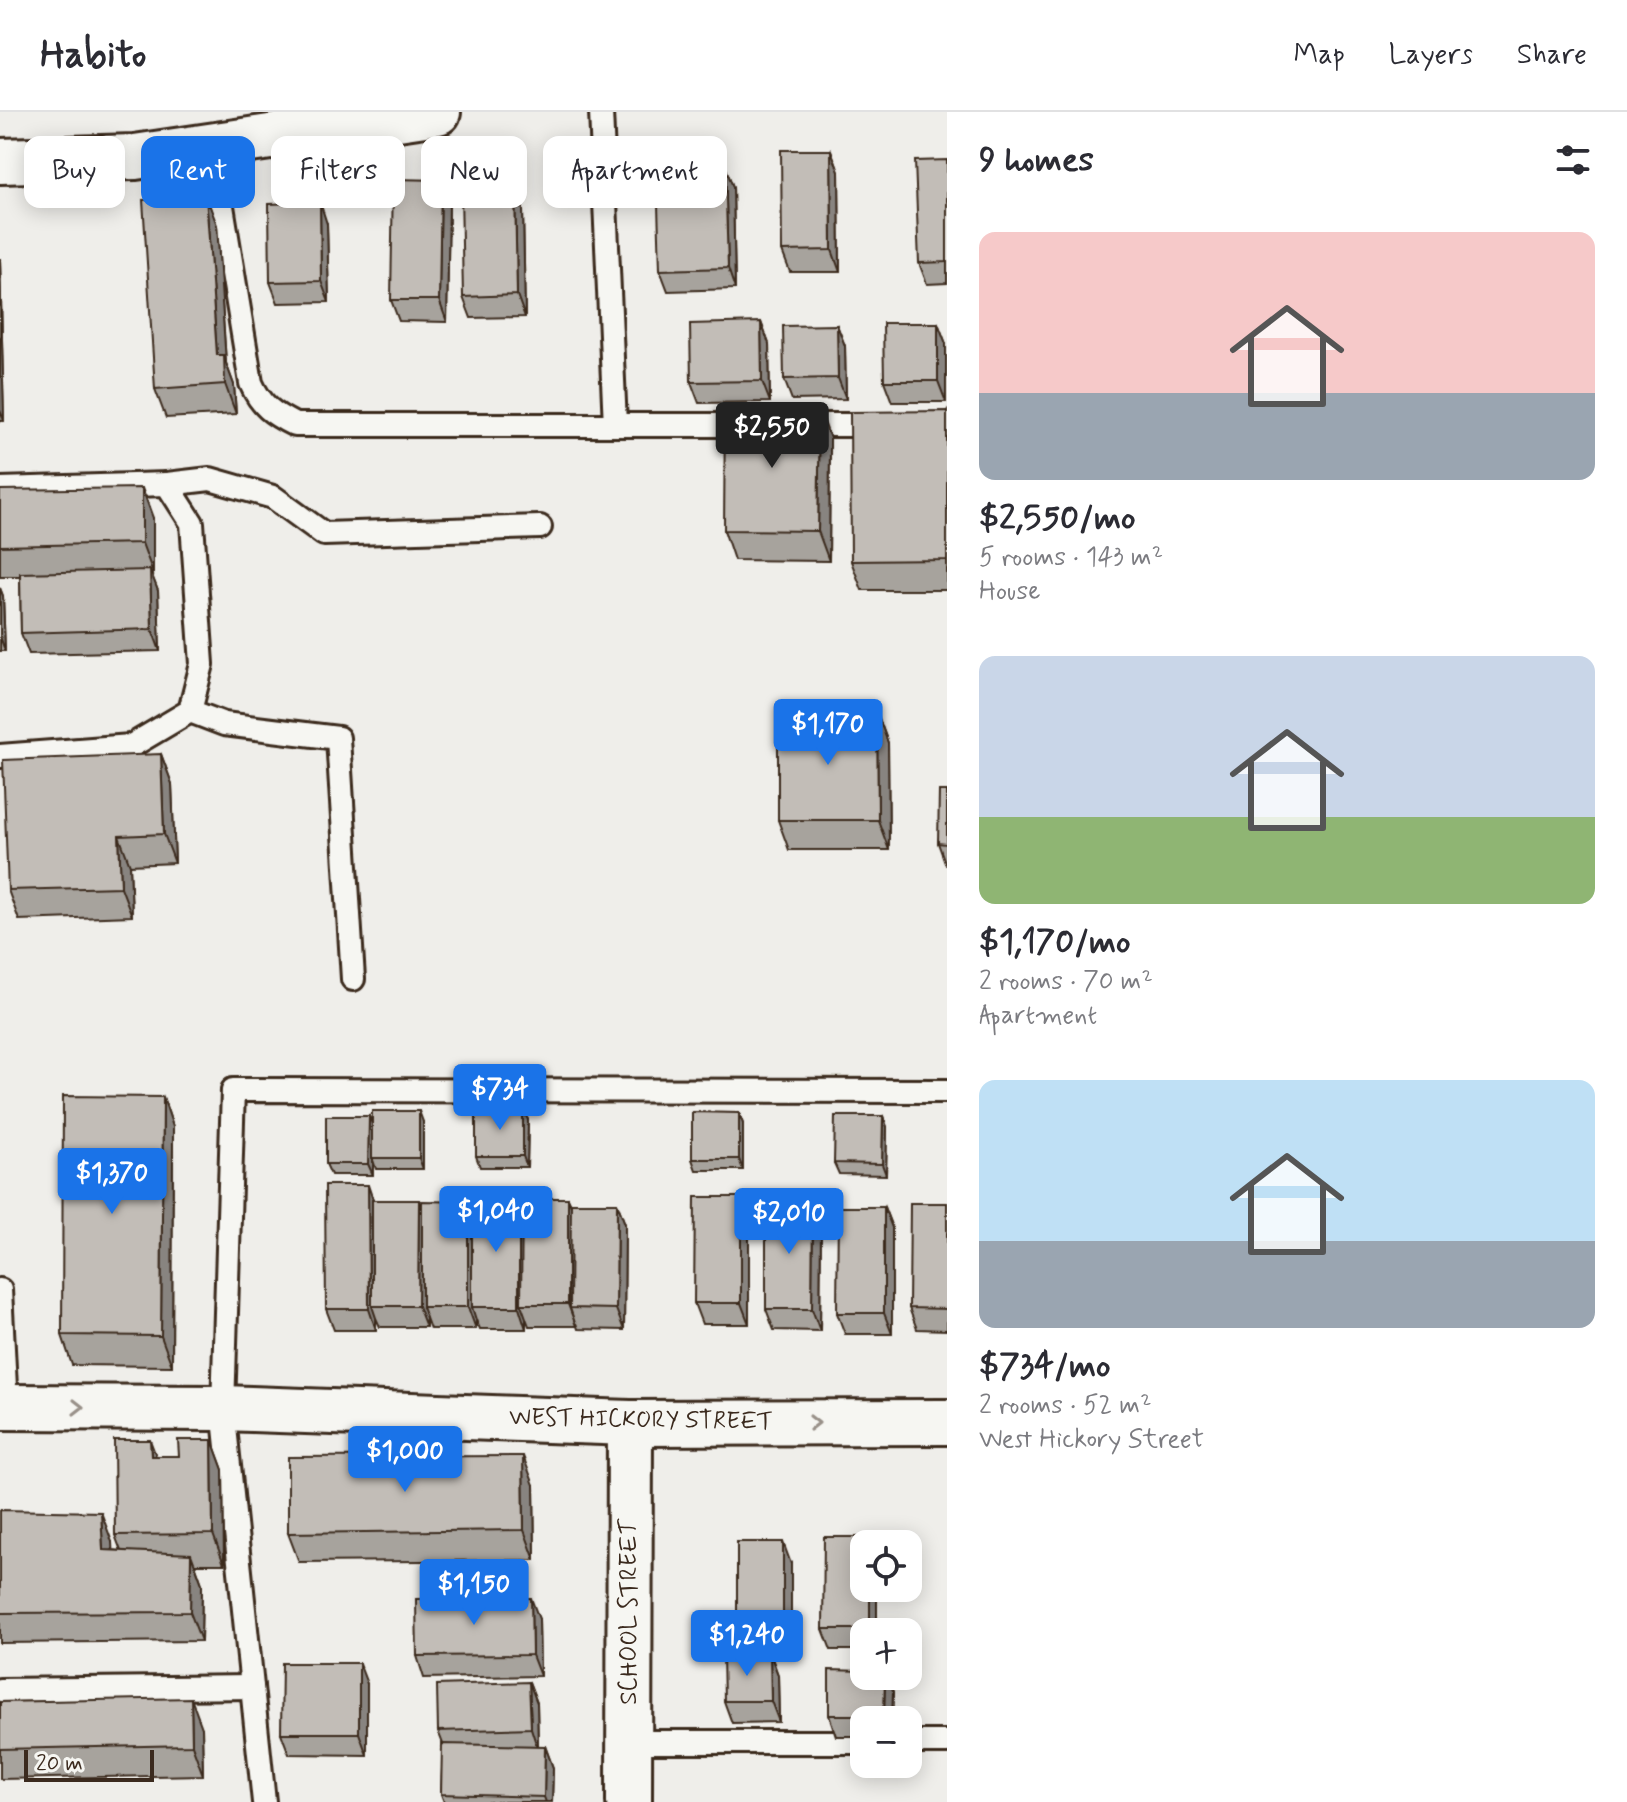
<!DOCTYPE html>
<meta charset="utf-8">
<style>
:root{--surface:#fff;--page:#f2f2f3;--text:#2b2b33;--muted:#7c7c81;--line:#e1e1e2;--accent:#1a73e8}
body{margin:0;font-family:Mynerve,sans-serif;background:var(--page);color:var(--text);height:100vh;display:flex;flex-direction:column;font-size:30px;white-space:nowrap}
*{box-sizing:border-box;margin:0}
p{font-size:26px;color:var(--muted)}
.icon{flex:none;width:44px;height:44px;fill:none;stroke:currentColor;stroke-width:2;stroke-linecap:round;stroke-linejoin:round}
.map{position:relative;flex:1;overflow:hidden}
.drawer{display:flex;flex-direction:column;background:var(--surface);width:680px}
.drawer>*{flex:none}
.banner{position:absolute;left:24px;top:24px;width:760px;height:72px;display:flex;gap:16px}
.fabs{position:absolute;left:850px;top:1418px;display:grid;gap:16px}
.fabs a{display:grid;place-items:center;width:72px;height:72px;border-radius:16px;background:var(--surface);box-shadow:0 4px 20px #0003;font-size:40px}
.scale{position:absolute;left:24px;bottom:20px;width:130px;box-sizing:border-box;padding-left:8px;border:4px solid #3b2a1e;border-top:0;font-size:22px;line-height:28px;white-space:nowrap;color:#3b2a1e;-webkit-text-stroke:6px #f6f6f2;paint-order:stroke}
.price{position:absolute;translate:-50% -68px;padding:0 18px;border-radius:8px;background:var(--accent);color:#fff;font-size:26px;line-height:52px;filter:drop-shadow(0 2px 4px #0008)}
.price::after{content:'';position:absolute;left:50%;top:48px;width:24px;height:18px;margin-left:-12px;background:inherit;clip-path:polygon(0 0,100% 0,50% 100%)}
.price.current{background:#222;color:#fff}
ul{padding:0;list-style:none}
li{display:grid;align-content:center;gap:16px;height:424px;padding:0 32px}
li span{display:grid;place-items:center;height:248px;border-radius:16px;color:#555}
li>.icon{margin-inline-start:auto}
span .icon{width:144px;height:144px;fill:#fffc;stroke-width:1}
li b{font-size:34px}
h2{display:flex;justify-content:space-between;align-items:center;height:96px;padding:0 32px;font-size:34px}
.tag{padding:0 28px;border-radius:16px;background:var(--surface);box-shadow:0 4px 20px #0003;font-size:28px;line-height:72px}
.tag.current{background:var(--accent);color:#fff}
header{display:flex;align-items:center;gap:48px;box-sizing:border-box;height:112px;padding:0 40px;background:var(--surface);border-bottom:2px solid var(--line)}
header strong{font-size:38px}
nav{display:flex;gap:44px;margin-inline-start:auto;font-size:28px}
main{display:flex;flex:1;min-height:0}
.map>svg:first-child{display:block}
</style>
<header>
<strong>Habito</strong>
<nav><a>Map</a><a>Layers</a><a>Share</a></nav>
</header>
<main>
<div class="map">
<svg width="947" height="1690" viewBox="0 0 947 1690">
<rect width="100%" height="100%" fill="#efeeea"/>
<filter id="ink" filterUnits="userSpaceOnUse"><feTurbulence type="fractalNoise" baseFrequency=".0125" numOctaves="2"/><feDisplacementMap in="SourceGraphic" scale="16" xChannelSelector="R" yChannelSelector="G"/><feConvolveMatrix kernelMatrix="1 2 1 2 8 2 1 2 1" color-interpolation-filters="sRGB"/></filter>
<g filter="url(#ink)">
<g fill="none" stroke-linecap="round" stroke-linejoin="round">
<!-- service casing -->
<g stroke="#3b2a1e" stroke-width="28">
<g id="service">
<polyline points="601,0 615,313"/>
<path d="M212,33L251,271C261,294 273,302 295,313H753"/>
<polyline points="796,313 877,313"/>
<polyline points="167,372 210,367 273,385 324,422 540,415"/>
<polyline points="0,377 167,372 192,411 202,552 190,599 131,634 0,644"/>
<polyline points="190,599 224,612 338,626 353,867"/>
<polyline points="0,1178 6,1295"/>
<polyline points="0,1578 252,1575"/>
<polyline points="629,1630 864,1630"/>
<polyline points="908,1630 947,1630"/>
<polyline points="264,1690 223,1296 233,978 947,979"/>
</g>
</g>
<!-- minor casing -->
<g stroke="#3b2a1e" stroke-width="50">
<g id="minor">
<polyline points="0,49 135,45 438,0"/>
<polyline points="0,1295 223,1296 630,1311 947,1310"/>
<polyline points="629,1690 630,1311"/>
</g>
</g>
<!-- service -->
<use href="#service" stroke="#f6f6f2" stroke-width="22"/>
<!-- minor -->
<use href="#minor" stroke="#f6f6f2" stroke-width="44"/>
</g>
<!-- wall -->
<g fill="#a7a39d" stroke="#3b2a1e" stroke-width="2">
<polygon points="831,38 839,60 840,160 790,160 782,139"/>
<polygon points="947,48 947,171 927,172 919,151"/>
<polygon points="725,54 733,75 735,177 668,179 660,158 676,93"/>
<polygon points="449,89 447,210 399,209 391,188"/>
<polygon points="523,98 525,205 471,206 463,185"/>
<polygon points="327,112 329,190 278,191 270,170"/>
<polygon points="217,113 226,251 234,273 236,302 166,306 155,277"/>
<polygon points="0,146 4,309 0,309"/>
<polygon points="761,210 769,232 770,290 699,291 691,270"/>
<polygon points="938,211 946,232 946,290 892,290 884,269"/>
<polygon points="837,213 845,234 846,287 792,288 784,267"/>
<polygon points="947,299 947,478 862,478 851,449"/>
<polygon points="830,327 829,449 734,448 724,418"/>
<polygon points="0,378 153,406 153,461 151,461 158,479 160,539 29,542 21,521 20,464 0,464"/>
<polygon points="0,476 3,484 5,539 0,539"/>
<polygon points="877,601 888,631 889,738 789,738 778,708"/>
<polygon points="161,642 172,672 175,751 130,753 132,804 19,808 8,778"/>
<polygon points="947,679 947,753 946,753 938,731"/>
<polygon points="163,985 173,1015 172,1254 72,1253 62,1223"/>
<polygon points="523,996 528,1008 527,1055 480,1055 476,1044"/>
<polygon points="739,1001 743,1012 743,1058 696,1058 692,1047"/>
<polygon points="369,1004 372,1011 423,1010 423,1057 376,1057 373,1048 373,1063 331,1063 326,1052"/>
<polygon points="883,1004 887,1015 886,1063 839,1062 834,1051"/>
<polygon points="741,1085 749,1106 749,1212 702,1212 694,1191"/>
<polygon points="568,1086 571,1092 617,1091 625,1112 624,1218 578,1217 576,1211 576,1214 529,1214 526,1206 526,1217 480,1217 476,1208 476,1217 430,1217 426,1206 426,1215 380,1215 376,1206 376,1218 334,1218 326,1197 373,1088 419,1088 422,1097 472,1100 522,1098"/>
<polygon points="947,1091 947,1218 917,1217 909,1196"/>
<polygon points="813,1092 821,1113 820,1219 774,1218 766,1197"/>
<polygon points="884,1095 892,1116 892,1222 845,1222 837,1201"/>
<polygon points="212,1328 223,1358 224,1452 195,1452 202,1472 201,1529 0,1531 0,1398 112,1430 112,1438 121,1439 115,1423 156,1344 179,1344"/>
<polygon points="534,1373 535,1448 299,1450 288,1421"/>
<polygon points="791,1452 791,1543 771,1543 778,1563 779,1610 732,1611 724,1589 744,1542 737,1522"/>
<polygon points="877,1476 877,1520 864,1520 864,1538 831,1538 823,1517"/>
<polygon points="539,1507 540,1564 424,1566 417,1544"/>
<polygon points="529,1570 537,1591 538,1634 545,1634 553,1656 552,1690 444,1690 441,1682 443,1632 438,1619"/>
<polygon points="367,1572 367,1643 289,1642 281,1621"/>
<polygon points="893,1580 892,1608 864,1608 864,1624 836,1624 829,1603"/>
<polygon points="0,1590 202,1616 203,1663 0,1667"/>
</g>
<!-- shaded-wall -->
<g fill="#888480" stroke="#3b2a1e" stroke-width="2">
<polygon points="831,38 839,60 840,160 832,138"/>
<polygon points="725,54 733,75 735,177 728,156"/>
<polygon points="441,68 449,89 447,210 439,188"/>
<polygon points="515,77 523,98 525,205 517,183"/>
<polygon points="206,84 217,113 226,251 234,273 236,302 225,272 217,243"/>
<polygon points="320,90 327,112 329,190 321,169"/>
<polygon points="0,146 4,309 0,298"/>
<polygon points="761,210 769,232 770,290 762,269"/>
<polygon points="938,211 946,232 946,290 938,269"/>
<polygon points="837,213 845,234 846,287 838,266"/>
<polygon points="820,298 830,327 829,449 818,419"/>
<polygon points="142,376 153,406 153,461 142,431"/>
<polygon points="150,458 158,479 160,539 152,517"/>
<polygon points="0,476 3,484 5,539 0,524"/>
<polygon points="877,601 888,631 889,738 878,708"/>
<polygon points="161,642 172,672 175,751 164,722"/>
<polygon points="119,724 130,753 132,804 121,775"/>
<polygon points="163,985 173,1015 172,1254 161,1224"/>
<polygon points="523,996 528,1008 527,1055 523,1044"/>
<polygon points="419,999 423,1010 423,1057 419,1046"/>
<polygon points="739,1001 743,1012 743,1058 739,1047"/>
<polygon points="369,1004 373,1015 373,1063 368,1052"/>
<polygon points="883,1004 887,1015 886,1063 882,1052"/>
<polygon points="368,1073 375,1094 372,1194 376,1206 376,1218 369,1197"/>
<polygon points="741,1085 749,1106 749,1212 741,1191"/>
<polygon points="568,1086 576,1108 570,1196 576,1214 568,1192"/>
<polygon points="419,1088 427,1109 422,1195 426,1206 426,1215 418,1194"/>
<polygon points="519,1089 526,1111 521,1192 526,1206 526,1217 519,1195"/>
<polygon points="468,1090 476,1111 472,1195 476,1208 476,1217 468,1195"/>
<polygon points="617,1091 625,1112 624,1218 616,1197"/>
<polygon points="813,1092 821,1113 820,1219 812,1197"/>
<polygon points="884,1095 892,1116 892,1222 884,1201"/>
<polygon points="150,1328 161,1357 151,1344"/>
<polygon points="212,1328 223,1358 224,1452 213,1422"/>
<polygon points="523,1344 534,1373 535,1448 524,1418"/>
<polygon points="101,1400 112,1430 114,1468 103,1438"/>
<polygon points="783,1430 791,1452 791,1543 783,1522"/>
<polygon points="191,1442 202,1472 201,1529 190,1500"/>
<polygon points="870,1476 877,1476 877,1520 871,1520 870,1517"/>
<polygon points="531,1486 539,1507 540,1564 532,1543"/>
<polygon points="770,1542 778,1563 779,1610 771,1589"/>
<polygon points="359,1551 367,1572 367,1643 359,1621"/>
<polygon points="885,1564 887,1564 893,1580 892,1608 886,1608 884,1603"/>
<polygon points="529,1570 537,1591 538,1638 531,1616"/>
<polygon points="191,1586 202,1616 203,1663 192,1633"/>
<polygon points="545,1634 553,1656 552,1690 546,1690 544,1685"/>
</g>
<!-- building -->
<g fill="#c2bdb7" stroke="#3b2a1e" stroke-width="2">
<polygon points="781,38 831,38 832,138 782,139"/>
<polygon points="947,48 947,150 919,151 915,49"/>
<polygon points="725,54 728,156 660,158 658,93 676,93 675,56"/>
<polygon points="393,67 441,68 439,188 391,188"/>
<polygon points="515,77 517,183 463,185 461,78"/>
<polygon points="206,84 217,243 224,243 225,272 155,277 143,88"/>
<polygon points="320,90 321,169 270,170 269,92"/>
<polygon points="761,210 762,269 691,270 690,212"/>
<polygon points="883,211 938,211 938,269 884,269"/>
<polygon points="837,213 838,266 784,267 783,214"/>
<polygon points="725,297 820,298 818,419 724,418"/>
<polygon points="947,299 947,448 851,449 850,300"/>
<polygon points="142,376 142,431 0,434 0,378"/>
<polygon points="150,458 152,517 21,521 20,461"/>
<polygon points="877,601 878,708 778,708 778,602"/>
<polygon points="161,642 164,722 119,724 121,775 8,778 3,648"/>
<polygon points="939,679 947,679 947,732 938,731"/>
<polygon points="63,984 163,985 161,1224 62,1223"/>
<rect x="476" y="996" width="47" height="48"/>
<rect x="372" y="999" width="47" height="47"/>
<polygon points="692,1000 739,1001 739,1047 692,1047"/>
<polygon points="326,1004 369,1004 368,1052 326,1052"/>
<polygon points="835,1004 883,1004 882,1052 834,1051"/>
<polygon points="325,1073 368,1073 369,1197 326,1197"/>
<polygon points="695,1085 741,1085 741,1191 694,1191"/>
<polygon points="522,1086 568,1086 568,1192 521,1192"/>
<polygon points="372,1088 419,1088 418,1194 372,1194"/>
<polygon points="422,1089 468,1090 468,1195 422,1195"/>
<rect x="472" y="1089" width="47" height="106"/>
<polygon points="571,1091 617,1091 616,1197 570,1196"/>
<polygon points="910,1091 947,1091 947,1197 909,1196"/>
<polygon points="766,1092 813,1092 812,1197 766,1197"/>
<polygon points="838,1095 884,1095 884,1201 837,1201"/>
<polygon points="114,1328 150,1328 151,1344 179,1344 178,1328 212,1328 213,1422 115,1423"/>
<polygon points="523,1344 524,1418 288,1421 288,1345"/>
<polygon points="0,1398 101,1400 103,1438 191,1442 190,1500 0,1501"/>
<polygon points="824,1425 870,1425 870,1432 864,1432 864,1476 870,1476 870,1517 823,1517"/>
<rect x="737" y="1430" width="46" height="92"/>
<polygon points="531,1486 532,1543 417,1544 416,1487"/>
<polygon points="723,1542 770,1542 771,1589 724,1589"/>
<polygon points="282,1551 359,1551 359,1621 281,1621"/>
<polygon points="829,1558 864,1559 864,1564 885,1564 884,1603 829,1603"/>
<polygon points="529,1570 531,1616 438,1619 437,1573"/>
<polygon points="191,1586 192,1633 0,1637 0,1590"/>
<polygon points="442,1632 545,1634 544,1685 441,1682"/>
</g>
<!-- one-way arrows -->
<defs><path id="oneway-chevron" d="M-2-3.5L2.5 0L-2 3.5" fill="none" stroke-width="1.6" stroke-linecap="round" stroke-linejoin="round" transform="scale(2)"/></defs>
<g stroke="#989088">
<use href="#oneway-chevron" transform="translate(78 1295)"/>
<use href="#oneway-chevron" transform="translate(814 1311)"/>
</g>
</g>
<g text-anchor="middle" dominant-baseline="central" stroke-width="8" stroke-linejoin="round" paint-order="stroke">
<!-- street labels -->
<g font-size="24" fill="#3b2a1e" stroke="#f6f6f2">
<text transform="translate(641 1308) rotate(1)">WEST HICKORY STREET</text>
<text transform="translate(629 1500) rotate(-90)">SCHOOL STREET</text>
</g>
</g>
</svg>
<div class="fabs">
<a><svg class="icon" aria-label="locate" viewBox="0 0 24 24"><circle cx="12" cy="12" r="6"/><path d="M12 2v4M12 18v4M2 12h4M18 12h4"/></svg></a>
<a>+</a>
<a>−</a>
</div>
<div class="scale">20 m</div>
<b class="price current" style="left:772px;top:358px">$2,550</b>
<b class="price" style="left:828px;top:655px">$1,170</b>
<b class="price" style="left:500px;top:1020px">$734</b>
<b class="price" style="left:112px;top:1104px">$1,370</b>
<b class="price" style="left:496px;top:1142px">$1,040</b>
<b class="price" style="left:789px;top:1144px">$2,010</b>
<b class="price" style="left:405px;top:1382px">$1,000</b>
<b class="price" style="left:474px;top:1515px">$1,150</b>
<b class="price" style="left:747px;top:1566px">$1,240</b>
<div class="banner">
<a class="tag">Buy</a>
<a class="tag current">Rent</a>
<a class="tag">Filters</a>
<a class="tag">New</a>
<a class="tag">Apartment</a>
</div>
</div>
<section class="drawer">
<h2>9 homes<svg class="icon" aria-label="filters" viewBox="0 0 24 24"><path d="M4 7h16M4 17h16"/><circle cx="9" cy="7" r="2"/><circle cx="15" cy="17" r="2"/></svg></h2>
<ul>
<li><span style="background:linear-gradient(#f6c9c9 65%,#9aa5b1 0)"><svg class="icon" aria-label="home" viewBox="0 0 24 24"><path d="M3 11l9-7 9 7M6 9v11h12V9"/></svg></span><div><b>$2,550/mo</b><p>5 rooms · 143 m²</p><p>House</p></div></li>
<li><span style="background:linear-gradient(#c9d6e8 65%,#8fb573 0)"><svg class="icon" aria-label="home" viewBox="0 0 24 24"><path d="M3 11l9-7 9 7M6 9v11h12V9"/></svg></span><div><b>$1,170/mo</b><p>2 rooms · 70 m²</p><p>Apartment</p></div></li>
<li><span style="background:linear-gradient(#bfe0f5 65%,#9aa5b1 0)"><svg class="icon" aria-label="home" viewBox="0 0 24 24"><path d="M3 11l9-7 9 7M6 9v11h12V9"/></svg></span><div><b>$734/mo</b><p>2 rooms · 52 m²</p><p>West Hickory Street</p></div></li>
</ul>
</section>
</main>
